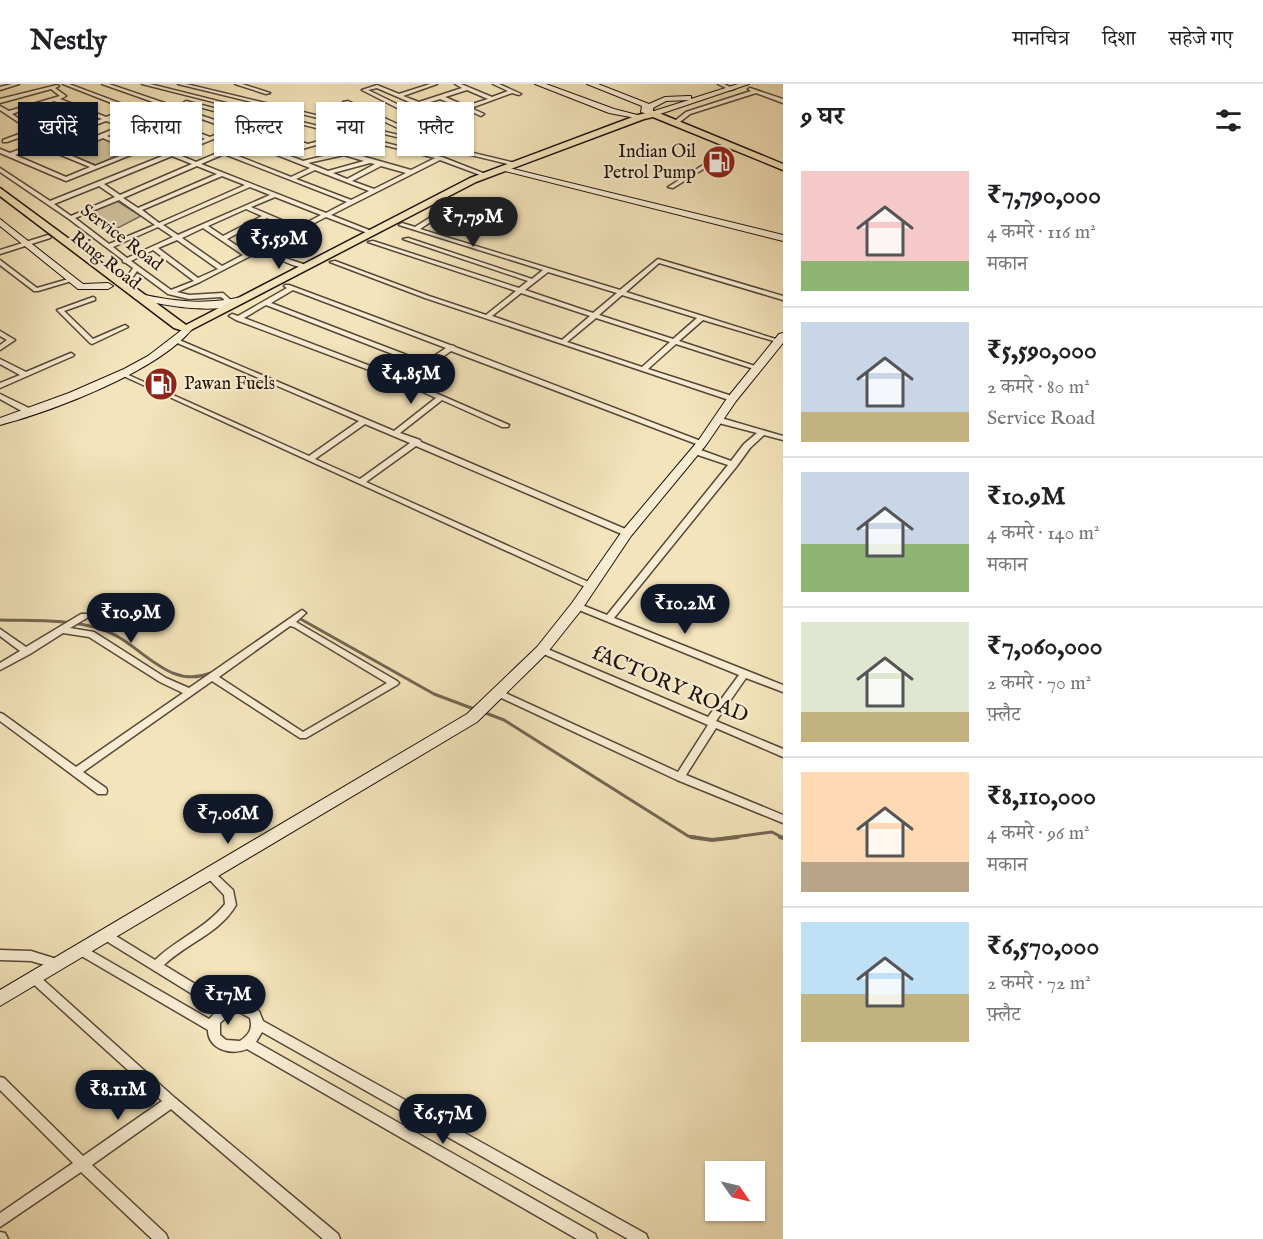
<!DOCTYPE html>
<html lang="hi">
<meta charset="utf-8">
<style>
:root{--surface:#fff;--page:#f6f6f6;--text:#202124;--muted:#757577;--line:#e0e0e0;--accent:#111827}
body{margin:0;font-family:"IM FELL English","Noto Serif Devanagari",serif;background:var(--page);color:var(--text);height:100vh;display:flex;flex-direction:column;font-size:22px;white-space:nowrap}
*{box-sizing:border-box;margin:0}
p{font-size:20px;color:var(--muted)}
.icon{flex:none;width:33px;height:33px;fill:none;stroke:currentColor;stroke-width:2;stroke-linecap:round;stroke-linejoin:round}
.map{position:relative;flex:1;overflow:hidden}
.panel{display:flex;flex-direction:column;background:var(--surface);width:480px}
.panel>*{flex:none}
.banner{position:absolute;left:18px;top:18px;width:570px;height:54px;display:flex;gap:12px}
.needle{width:39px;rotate:124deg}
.tools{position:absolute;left:705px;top:1077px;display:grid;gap:12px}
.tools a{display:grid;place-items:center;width:60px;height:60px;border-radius:0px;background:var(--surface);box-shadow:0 2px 4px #0004;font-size:30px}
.price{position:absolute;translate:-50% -51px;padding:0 14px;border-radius:21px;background:var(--accent);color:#fff;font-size:20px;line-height:39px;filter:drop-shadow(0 2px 3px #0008)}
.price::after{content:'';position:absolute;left:50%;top:36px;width:18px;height:14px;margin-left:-9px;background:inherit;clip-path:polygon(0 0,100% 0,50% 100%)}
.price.active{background:#222;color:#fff}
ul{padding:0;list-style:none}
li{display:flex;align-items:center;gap:18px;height:150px;padding:0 18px}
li+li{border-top:2px solid var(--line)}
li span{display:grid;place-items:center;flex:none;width:168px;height:120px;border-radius:0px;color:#555}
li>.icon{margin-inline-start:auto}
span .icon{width:72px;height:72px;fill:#fffc;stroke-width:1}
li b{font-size:26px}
h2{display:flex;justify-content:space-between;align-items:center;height:72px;padding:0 18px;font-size:26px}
.pill{padding:0 21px;border-radius:0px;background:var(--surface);box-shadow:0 2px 4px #0004;font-size:21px;line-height:54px}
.pill.active{background:var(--accent);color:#fff}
header{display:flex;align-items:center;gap:36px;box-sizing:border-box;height:84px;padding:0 30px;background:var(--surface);border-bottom:2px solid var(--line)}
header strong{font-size:28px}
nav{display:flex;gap:33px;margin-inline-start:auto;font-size:21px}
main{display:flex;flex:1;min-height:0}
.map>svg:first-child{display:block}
</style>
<header>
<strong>Nestly</strong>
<nav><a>मानचित्र</a><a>दिशा</a><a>सहेजे गए</a></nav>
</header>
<main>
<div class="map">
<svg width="783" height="1155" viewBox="0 0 783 1155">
<rect width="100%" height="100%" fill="#f4e4bb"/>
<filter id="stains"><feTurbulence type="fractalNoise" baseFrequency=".00333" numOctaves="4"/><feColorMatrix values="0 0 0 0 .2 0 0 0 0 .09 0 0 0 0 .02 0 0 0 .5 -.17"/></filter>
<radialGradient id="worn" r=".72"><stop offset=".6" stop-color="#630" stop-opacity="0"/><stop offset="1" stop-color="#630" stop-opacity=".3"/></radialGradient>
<!-- green -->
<g fill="#d0c19d" stroke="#786a55" stroke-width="1.5">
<polygon points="101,54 131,66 96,81 65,69"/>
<polygon points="117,117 141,132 112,147 84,129"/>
</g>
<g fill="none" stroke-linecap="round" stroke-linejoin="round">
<!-- stream-far1 -->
<g stroke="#746652" stroke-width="3">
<polyline points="297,533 434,610 474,625"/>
<path d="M0,536C33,537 69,535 101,545C140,557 166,607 211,589"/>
<polyline points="483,628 504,636 688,752 700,754"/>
<polyline points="727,754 772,748 783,754"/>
</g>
<!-- stream -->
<g stroke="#746652" stroke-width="4">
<polyline points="691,753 712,756 738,753"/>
<polyline points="780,753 783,754"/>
</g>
<!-- street casing -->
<g stroke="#554838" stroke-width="3">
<g id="street">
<polygon points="12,0 19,0 0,6 0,3"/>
<path d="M63,0H69L210,53L230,45L102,0H109L235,43L250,36L183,19L186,17L257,35V37L177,70L196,78L281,42L283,43V45L275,49L308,60L330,54L333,56L285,70L303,77L344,67L411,86L435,74L142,0H150L442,73L488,91L483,92L440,76L331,131L374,148V150H370L326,133L268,163L285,174L309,182V184C293,184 277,174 264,165L200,198L177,208L189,211L223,209L233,218V220H229L221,213L189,215L168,210L137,187L126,203L124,204L121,202L133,184L126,179L123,178V176L69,135L0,88V84L50,117L205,55L188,48L66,97L0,69V65L10,69L77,44L63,38L7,58H3V56L30,46L0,26V22L9,27L60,12L51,5L0,19V15L57,1L59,2L55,4L66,12L60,15L106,33L127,25ZM54,17L102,35L82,42L65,35L31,24ZM26,25L58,36L34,45L12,30ZM132,27L183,47L163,55L111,35ZM106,37L121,42L60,67L44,60ZM126,44L158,57L137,65L107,52ZM270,51L303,62L280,68L253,58ZM103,54L132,67L95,82L65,69ZM249,60L310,84L291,93L228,68ZM39,62L90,83L66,93L15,71ZM224,70L347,118L326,129L201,80ZM344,71L364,77L328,87L308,79ZM172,72L192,80L120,111L104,100ZM370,79L375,80L347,95L333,89ZM197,82L217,90L138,124L123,114ZM381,82L406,89L374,105L352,97ZM315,86L369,107L351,116L296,95ZM222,92L245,101L159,139L142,126ZM99,102L115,113L71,132L54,120ZM250,103L270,111L178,151L163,141ZM275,113L321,131L298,143L251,123ZM119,116L155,141L109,160L75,134ZM246,125L262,132L223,152L208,142ZM267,134L293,145L248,169L227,155ZM158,143L173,153L127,174L113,163ZM203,144L243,171L222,182L182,154ZM177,156L218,185L198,194L158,164ZM153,166L194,197L171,206L131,177Z"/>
<polygon points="178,0 186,0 519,80 516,82"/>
<polygon points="235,0 242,0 270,9 266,10"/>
<path d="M430,0H437L403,12L419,18L462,4L455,0H461L492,13L508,7L493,0H499L521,10L519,11L512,9L471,24L484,30L481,32L472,28L415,48L421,51V53L419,54L343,18L348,17L410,46L446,34L419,22L407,25L416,30L411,31L362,6L377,1L399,10ZM377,4L414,20L403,23L368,6ZM467,6L488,15L466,22L445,13ZM440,15L464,25L467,26L450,32L424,20Z"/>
<polygon points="718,0 724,0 734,5 730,6"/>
<polygon points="750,4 783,15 783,19 756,9 690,30 676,41 671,40 686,28 751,7 748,5"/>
<polygon points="727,66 732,67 673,104 668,103"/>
<path d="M440,119H444L452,124L420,145L620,206L658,175L783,212V216L659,179L626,208L782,257L781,258H777L703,236L679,257L758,283V285H754L676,260L648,285L735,313V317H732L425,214L330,178L335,177L429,212L486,231L516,207L368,158L373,157L519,204L528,197L403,155L408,154L532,195L543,186L399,141L402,139L415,143L445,124L440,121ZM548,188L617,209L593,229L525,206ZM521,209L590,232L562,256L492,232ZM622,211L697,234L673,255L599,231ZM596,234L670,258L642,283L567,258Z"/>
<polygon points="48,151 51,153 50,154 0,170 0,166"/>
<polygon points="0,176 37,204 72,194 75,196 38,207 34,207 0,181"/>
<path d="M285,201H289L450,261L454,262L455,263L706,359L702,361H699L451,267L408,297L509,341L508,343H502L442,316L400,349L420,356L421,358L630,447L631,449L630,451H624L416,362L366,398L593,500L594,502L593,504L590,505L119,290L122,288L124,289L309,372L359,337L175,258V256H179L394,347L436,314L401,298L236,236L229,232L232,230L238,232L287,204L284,202ZM293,206L446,264L425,278L271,219ZM266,221L421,281L402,294L244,234ZM365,340L410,359L360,395L315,375Z"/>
<polygon points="93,213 95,214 95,216 64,227 93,255 123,242 125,241 128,243 92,260 90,259 57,226"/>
<polygon points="0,247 15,256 0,266 0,261 7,256 0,252"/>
<polygon points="71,269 74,271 73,272 0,304 0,299 20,291 0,280 0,275 26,288"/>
<polygon points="0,310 33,326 34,328 33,330 27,330 0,315"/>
<polygon points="715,334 721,334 783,352 783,356 764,351 750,364 737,382 614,534 783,601 783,608 746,594 716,637 783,665 783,673 716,644 686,691 783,731 783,739 677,696 495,611 493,609 495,607 501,607 678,688 708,641 539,568 538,566 539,564 545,564 708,633 739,591 574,524 573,522 577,519 607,531 728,381 692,369 692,365 698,365 731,377 744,360 757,349 715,338"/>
<path d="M302,526L306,529L296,538L397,597L399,599L397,601L306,654H300L212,597L83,688L106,704L107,707L106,710H98L0,637V629L3,630L76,683L183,609L160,598L89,553L63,549L30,570L0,586V579L20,567L0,552V545L26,563L81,530H87L88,532L87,534L70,544L94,548L166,594L189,604ZM290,542L294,543L387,599L303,648L219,593Z"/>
<path d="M210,787L214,788L233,806L236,821C220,849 187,859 164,881L228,920L240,918L259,927L263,937L646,1150L648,1155H628L262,948L256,958L595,1150L597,1155H577L247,965C231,972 208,965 208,946L78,870L76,867L78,864L82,862L86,864L209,935L218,926L103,855L102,852L103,849L107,847L111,849L155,876C177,855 206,844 225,820L224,811L205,791L206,788ZM239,928L250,934C253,945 249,951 240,957L226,956L220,951V939L230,930Z"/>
<polygon points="0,866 31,867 63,877 65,880 63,883 59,885 31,877 0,876"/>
<polygon points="35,890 39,892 175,1014 338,1150 340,1155 323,1155 171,1025 92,1081 166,1150 168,1155 152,1155 81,1088 0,1143 0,1129 73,1079 0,1006 0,993 4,994 83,1072 162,1017 31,898 29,895 31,892"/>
<polygon points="0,1148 5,1149 8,1155 0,1155"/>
</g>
</g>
<!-- secondary casing -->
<g stroke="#20140d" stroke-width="2">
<g id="secondary">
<polygon points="535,0 546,0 614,25 645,33 641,35 609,29"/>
<path d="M587,0H598L649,20L665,13L688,12H691V15L738,0H749L654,32L641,28L642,22ZM689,16L654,27H653V24L666,17Z"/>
<polygon points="501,82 783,151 783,157 501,86"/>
<polygon points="0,135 83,200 108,199 113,202 108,205 78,205 0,142"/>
<path d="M137,209C173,218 206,221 242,213L247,216C223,233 161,221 134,214V210Z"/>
<path d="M187,242L192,245C158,287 53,327 0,341V334L69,309L124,285L148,272Z"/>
<polygon points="783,249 783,259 736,317 706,361 631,452 582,525 547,569 477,638 0,922 0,906 467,630 537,563 572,519 623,446 698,357 728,313 779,250"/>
</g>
</g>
<!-- primary casing -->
<g stroke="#20140d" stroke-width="3">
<polygon id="primary" points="654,27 783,80 783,86 653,33 644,35 476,98 187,248 174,244 0,112 0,104 186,241 470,94 638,31"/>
</g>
<!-- street -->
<use href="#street" fill="#f8edd3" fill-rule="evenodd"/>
<!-- secondary -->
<use href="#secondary" fill="#f8edd3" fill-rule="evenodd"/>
<!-- primary -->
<use href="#primary" fill="#f4e4bb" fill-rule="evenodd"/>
</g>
<!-- icons -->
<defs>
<g id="fuel-disc" transform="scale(1.725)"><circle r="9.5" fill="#8f2418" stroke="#f8edd3"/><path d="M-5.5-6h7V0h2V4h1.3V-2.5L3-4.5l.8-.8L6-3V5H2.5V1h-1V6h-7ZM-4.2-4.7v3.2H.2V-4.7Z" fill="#fff"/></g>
</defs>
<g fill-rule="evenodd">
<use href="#fuel-disc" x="719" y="78"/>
<use href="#fuel-disc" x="161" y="300"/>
</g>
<g text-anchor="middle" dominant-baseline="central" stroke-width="4.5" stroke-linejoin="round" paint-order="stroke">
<!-- far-poi labels -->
<g font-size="18" fill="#20140d" stroke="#f8edd3" text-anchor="end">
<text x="696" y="68">Indian Oil<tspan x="696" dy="21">Petrol Pump</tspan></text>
<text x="184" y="300" text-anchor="start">Pawan Fuels</text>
</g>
<!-- far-street labels -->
<g font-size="18" fill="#20140d" stroke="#f8edd3">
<text transform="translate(121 154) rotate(37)">Service Road</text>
<text transform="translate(105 177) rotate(38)">Ring Road</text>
</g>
<!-- street labels -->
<g font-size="21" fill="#20140d" stroke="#f8edd3">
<text transform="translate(670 601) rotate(23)">fACTORY ROAD</text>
</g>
</g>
<rect width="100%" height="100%" filter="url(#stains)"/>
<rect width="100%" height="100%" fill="url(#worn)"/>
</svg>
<div class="tools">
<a><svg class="needle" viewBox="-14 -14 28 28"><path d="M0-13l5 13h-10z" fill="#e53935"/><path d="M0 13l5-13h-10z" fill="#757577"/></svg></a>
</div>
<b class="price active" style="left:473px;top:164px">₹7.79M</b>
<b class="price" style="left:279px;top:186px">₹5.59M</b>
<b class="price" style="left:411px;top:321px">₹4.85M</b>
<b class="price" style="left:685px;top:551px">₹10.2M</b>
<b class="price" style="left:131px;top:560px">₹10.9M</b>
<b class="price" style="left:228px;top:761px">₹7.06M</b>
<b class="price" style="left:228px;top:942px">₹17M</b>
<b class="price" style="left:118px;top:1037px">₹8.11M</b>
<b class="price" style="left:443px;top:1061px">₹6.57M</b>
<div class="banner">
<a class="pill active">खरीदें</a>
<a class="pill">किराया</a>
<a class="pill">फ़िल्टर</a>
<a class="pill">नया</a>
<a class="pill">फ़्लैट</a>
</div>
</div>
<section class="panel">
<h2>9 घर<svg class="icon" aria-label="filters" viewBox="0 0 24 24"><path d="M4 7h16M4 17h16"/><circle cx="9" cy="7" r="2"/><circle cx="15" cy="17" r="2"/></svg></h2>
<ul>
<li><span style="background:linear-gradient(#f6c9c9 75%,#8fb573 0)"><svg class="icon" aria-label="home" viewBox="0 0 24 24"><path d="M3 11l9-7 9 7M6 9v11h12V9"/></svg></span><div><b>₹7,790,000</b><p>4 कमरे · 116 m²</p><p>मकान</p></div></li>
<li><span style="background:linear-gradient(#c9d6e8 75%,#c2b280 0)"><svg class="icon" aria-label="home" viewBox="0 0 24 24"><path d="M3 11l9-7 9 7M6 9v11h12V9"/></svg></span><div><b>₹5,590,000</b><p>2 कमरे · 80 m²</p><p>Service Road</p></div></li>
<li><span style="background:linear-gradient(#c9d6e8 60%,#8fb573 0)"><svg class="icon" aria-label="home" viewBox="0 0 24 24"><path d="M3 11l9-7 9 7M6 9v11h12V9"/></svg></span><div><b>₹10.9M</b><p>4 कमरे · 140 m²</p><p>मकान</p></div></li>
<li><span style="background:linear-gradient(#dfe7d0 75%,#c2b280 0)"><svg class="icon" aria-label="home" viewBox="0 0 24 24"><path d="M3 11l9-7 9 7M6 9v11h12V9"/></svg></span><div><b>₹7,060,000</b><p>2 कमरे · 70 m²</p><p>फ़्लैट</p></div></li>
<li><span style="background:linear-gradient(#ffd9b3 75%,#b9a48a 0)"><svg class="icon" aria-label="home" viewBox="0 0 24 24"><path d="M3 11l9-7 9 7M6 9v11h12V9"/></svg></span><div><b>₹8,110,000</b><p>4 कमरे · 96 m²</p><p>मकान</p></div></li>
<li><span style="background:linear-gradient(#bfe0f5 60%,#c2b280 0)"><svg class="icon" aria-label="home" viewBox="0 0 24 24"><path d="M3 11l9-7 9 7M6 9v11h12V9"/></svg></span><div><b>₹6,570,000</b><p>2 कमरे · 72 m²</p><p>फ़्लैट</p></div></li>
</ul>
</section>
</main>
